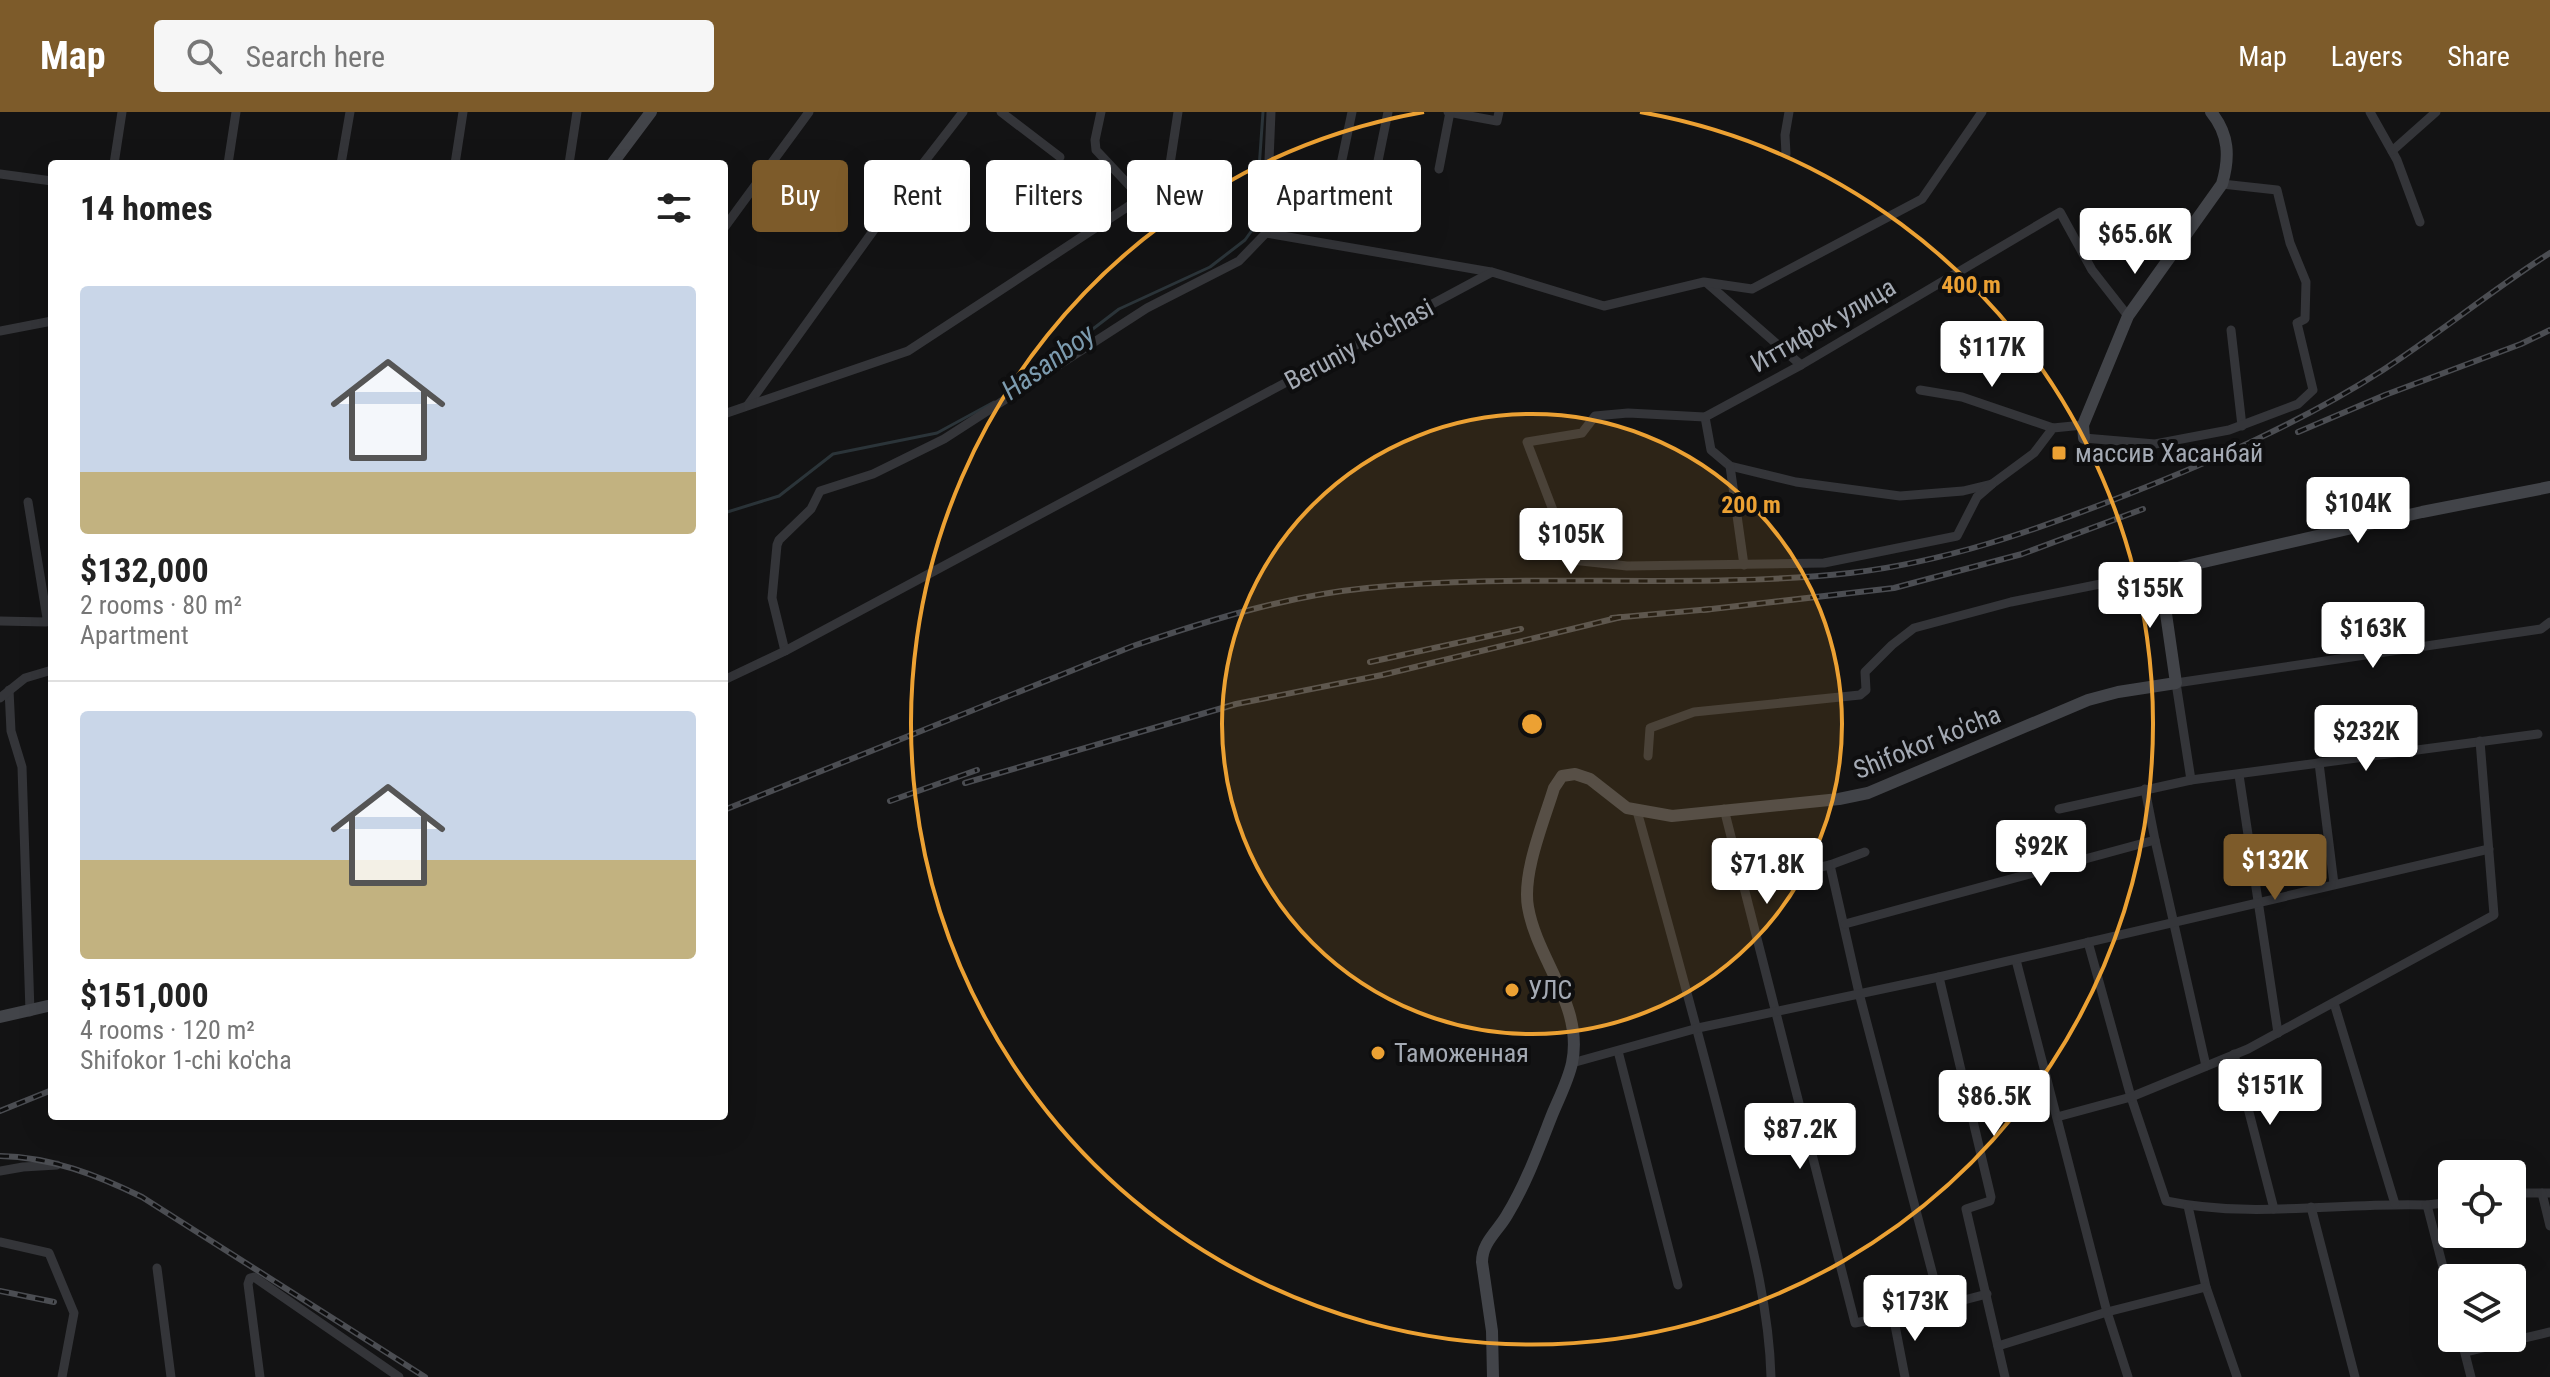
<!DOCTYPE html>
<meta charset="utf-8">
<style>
:root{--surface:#fff;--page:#f6f6f6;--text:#222;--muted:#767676;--line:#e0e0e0;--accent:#7d5b2a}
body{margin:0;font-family:"Roboto Condensed",sans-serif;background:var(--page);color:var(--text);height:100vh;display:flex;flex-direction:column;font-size:30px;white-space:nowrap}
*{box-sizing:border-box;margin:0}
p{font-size:26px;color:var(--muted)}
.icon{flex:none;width:44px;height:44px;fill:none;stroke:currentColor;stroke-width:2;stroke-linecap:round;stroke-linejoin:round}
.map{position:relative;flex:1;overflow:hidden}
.side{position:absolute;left:48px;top:48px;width:680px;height:960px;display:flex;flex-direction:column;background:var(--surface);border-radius:8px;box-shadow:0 8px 32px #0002}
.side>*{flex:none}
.hud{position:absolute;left:752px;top:48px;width:760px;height:72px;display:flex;gap:16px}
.controls{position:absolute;left:2438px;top:1048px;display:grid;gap:16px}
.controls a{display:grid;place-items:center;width:88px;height:88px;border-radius:8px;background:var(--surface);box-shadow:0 8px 32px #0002;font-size:40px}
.price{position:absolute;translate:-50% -68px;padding:0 18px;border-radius:8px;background:#fff;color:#222;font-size:26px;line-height:52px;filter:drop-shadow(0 2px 4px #0008)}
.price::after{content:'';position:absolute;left:50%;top:48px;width:24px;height:18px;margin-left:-12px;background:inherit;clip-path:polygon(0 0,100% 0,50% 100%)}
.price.on{background:var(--accent);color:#fff}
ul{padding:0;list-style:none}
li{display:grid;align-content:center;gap:16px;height:424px;padding:0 32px}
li+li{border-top:2px solid var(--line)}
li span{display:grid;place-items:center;height:248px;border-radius:8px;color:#555}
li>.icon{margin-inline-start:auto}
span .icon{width:144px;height:144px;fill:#fffc;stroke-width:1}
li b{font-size:34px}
h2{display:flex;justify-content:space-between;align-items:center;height:96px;padding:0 32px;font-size:34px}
.chip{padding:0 28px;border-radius:8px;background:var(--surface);box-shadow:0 8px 32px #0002;font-size:28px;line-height:72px}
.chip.on{background:var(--accent);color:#fff}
header{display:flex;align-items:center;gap:48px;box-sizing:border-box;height:112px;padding:0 40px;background:var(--accent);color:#fff}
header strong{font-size:38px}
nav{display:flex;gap:44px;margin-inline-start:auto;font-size:28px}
.search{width:560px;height:72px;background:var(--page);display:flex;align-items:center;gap:20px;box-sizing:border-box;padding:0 28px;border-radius:8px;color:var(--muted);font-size:30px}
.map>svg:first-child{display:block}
</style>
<header>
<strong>Map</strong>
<div class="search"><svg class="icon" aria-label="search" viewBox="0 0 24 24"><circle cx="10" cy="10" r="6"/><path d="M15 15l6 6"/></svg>Search here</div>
<nav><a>Map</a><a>Layers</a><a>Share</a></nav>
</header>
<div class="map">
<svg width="2550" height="1265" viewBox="0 0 2550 1265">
<rect width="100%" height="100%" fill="#131314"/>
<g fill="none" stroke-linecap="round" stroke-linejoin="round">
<!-- stream -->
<g stroke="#2b3439" stroke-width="3">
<polyline points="1017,275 1119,197 1210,155 1245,128 1255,114 1263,0"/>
<polyline points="724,401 779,384 833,342 937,321 994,290"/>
</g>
<!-- street -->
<g stroke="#343539" stroke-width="9">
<polyline points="1001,0 1060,45"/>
<polyline points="1101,0 1095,28 1096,38 1141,86"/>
<polyline points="1448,0 1497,9 1499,0"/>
<polyline points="2370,0 2397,48 2420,110"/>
<polyline points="2392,39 2436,0"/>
<polyline points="1786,42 1785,23 1789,0"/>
<polyline points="1378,49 1388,0"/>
<polyline points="114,52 122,0"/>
<polyline points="228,52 236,0"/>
<polyline points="341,52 350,0"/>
<polyline points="455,52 463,0"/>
<polyline points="569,52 577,0"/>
<polyline points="1340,57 1352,0"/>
<polyline points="1439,57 1450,0"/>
<polyline points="0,62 52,69"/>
<polyline points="724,116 809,0"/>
<polyline points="1266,121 1491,160"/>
<polyline points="1266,121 1271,0"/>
<polyline points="1707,171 1801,253"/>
<polyline points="2231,218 2242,314"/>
<polyline points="0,219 52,209"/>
<polyline points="1920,278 1962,285 2053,316"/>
<polyline points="748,293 904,76 963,0"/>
<polyline points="724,302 908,239 1141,86 1168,65 1178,0"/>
<polyline points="1705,305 1711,338 1730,354 1796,370 1900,384 1963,379 1992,372 2034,341 2053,316 2083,313"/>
<polyline points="2084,326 2155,332 2229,318 2298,292 2313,278 2297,211 2305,207 2306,170 2290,131 2277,78 2222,72"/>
<polyline points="1730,354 1744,453"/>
<polyline points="1992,372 1977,385 1957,424 1824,451 1627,454 1572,448 1527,330 1582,321 1595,304 1628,301 1705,305 1801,253 2060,100 2092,158 2128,204"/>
<polyline points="0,509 46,510 47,506 28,390"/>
<polyline points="785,539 772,486 777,433 779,428 811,397 820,379 873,362 944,327 1147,196 1239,149 1266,121"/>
<polyline points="724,568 785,539 1492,160 1604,194 1704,170 1752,177 1922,87 1982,0"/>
<polyline points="9,578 11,619 22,655 30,900"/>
<polyline points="0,586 25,566 52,558"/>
<polyline points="1648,644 1650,616 1694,600 1860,583 1866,578 1865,560 1892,533 1914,516 2011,490 2160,460"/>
<polyline points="2319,651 2334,772"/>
<polyline points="2239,663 2278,921"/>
<polyline points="2191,668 2176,571 2541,517 2550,510"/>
<polyline points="1724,697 1855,1211 1941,1194 1987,1182"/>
<polyline points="2059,697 2191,668 2538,622"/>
<path d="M1637,699C1669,814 1701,929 1730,1045C1748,1117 1769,1190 1771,1265"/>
<polyline points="2155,728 2206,954"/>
<polyline points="1830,753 1859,881 1941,1194"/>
<polyline points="1744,771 1830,753 1865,740"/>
<polyline points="1845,812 2155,728 2145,677"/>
<path d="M2088,830L2131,985L2166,1089C2251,1107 2341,1090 2427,1093L2452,1090"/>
<polyline points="2016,848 2107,1200 2128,1265"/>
<polyline points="1939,865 1991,1085 1990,1089 1966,1097 2005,1265"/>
<polyline points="2334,891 2395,1092"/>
<polyline points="1618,939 1678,1173"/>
<polyline points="2234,942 2274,1097"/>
<polyline points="1572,951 1698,916 1939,865 2489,737"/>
<polyline points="2057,1005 2131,985 2248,937 2494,803 2480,629"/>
<polyline points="0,1059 23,1055 57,1053"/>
<polyline points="2512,1081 2550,1081"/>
<polyline points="2542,1081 2550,1114"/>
<polyline points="2427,1093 2452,1190"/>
<polyline points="2188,1094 2206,1175 2237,1265"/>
<polyline points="2311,1095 2355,1265"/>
<polyline points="0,1130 49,1141 74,1201 62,1265"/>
<polyline points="157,1156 171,1265"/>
<polyline points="1893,1203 1905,1265"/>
<polyline points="2461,1226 2471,1265"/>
<polyline points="1998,1234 2107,1200 2206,1175"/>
<polyline points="2465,1240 2550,1220"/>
<polyline points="260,1265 248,1172 250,1166 254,1165 399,1265"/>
</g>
<!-- secondary -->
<g stroke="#424449" stroke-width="12">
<polyline points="612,52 651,0"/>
<path d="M2084,326L2083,313L2128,204L2222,72C2230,45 2229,22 2211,0"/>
<polyline points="0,905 52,893"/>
<path d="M1493,1265L1492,1219L1482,1150C1482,1130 1498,1119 1507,1103C1526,1072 1539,1036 1552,1003C1559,986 1568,969 1572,951C1584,894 1537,848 1528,795C1522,761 1544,709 1554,676L1562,664L1575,662L1590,667L1627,696L1672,704L1839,687L1868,681L2088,588L2118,580L2176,571L2160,460L2422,400L2550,375"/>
</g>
<!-- rail casing -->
<g stroke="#4b4d52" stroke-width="6">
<g id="rail">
<polyline points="2298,320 2385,283 2521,232 2550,218"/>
<polyline points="1703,498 1894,476 2022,442 2143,397"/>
<polyline points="1612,506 1711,497"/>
<polyline points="1370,550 1521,517"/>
<polyline points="965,671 1236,592 1382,563 1621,505"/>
<polyline points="890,689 977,658"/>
<path d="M724,698L1133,534C1209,508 1287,484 1367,476C1528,460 1690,478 1850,461C1946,450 2036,418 2126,383C2215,348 2302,310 2383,258C2440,221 2492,178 2550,141"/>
<polyline points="0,999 52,978"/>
<path d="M0,1044C51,1045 97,1063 142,1085L425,1265"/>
<polyline points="0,1179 54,1190"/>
</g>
</g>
<!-- rail -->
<use href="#rail" stroke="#0e0e0f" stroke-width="3" stroke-dasharray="9" stroke-linecap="butt"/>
</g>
<!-- distance rings -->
<circle cx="1532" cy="612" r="310" fill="#eca133" fill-opacity=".12"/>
<g fill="none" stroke="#eca133" stroke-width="4">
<circle cx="1532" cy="612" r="310"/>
<path d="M1640 0A621 621 0 1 1 1424 0"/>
</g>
<!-- markers -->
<g fill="#eca133" stroke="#0e0e0f" stroke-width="3">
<rect x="2051" y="333" width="16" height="16" rx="4"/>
<circle cx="1512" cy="878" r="8"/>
<circle cx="1378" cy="941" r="8"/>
</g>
<g text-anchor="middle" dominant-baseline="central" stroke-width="8" stroke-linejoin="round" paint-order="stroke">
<!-- street labels -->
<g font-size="26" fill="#a4aab4" stroke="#0e0e0f">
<text transform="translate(1823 213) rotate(-30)">Иттифок улица</text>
<text transform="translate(1359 232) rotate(-28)">Beruniy ko'chasi</text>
<text transform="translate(1927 630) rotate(-22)">Shifokor ko'cha</text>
</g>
<!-- poi labels -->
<g font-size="26" fill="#a4aab4" stroke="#0e0e0f" text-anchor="start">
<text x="2075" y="341">массив Хасанбай</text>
<text x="1528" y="878">УЛС</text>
<text x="1394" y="941">Таможенная</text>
</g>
<!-- water labels -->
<g font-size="28" font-style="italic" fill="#7c9baf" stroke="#0e0e0f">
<text transform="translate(1048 250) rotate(-36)">Hasanboy</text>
</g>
</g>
<circle cx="1532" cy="612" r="12" fill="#eca133" stroke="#0e0e0f" stroke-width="4"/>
<g font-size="24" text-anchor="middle" font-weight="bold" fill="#eca133" stroke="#0e0e0f" stroke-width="8" stroke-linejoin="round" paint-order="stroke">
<text x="1971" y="181">400 m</text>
<text x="1751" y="401">200 m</text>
</g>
</svg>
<div class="controls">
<a><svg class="icon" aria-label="locate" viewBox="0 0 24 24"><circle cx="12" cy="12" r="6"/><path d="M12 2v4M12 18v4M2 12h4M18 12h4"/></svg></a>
<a><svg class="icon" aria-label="layers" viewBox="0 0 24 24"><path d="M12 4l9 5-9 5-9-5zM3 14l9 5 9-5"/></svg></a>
</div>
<b class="price" style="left:2135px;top:164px">$65.6K</b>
<b class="price" style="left:1992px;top:277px">$117K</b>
<b class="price" style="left:2358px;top:433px">$104K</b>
<b class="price" style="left:1571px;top:464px">$105K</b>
<b class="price" style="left:2150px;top:518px">$155K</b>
<b class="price" style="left:2373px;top:558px">$163K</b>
<b class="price" style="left:2366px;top:661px">$232K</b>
<b class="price" style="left:2041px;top:776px">$92K</b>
<b class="price on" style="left:2275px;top:790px">$132K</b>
<b class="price" style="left:1767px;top:794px">$71.8K</b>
<b class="price" style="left:2270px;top:1015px">$151K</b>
<b class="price" style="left:1994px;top:1026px">$86.5K</b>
<b class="price" style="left:1800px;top:1059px">$87.2K</b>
<b class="price" style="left:1915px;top:1231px">$173K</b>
<div class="hud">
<a class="chip on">Buy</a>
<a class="chip">Rent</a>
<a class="chip">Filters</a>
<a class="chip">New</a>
<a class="chip">Apartment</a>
</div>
<section class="side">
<h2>14 homes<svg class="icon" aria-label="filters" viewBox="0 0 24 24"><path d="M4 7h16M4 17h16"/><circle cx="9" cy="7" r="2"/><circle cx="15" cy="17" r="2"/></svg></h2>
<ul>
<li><span style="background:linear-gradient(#c9d6e8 75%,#c2b280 0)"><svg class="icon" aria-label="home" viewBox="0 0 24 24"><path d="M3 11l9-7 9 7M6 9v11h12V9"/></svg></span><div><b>$132,000</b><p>2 rooms · 80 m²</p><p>Apartment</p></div></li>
<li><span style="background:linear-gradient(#c9d6e8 60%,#c2b280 0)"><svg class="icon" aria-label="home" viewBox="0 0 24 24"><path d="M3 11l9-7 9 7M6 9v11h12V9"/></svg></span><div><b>$151,000</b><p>4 rooms · 120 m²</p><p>Shifokor 1-chi ko'cha</p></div></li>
</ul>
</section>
</div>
